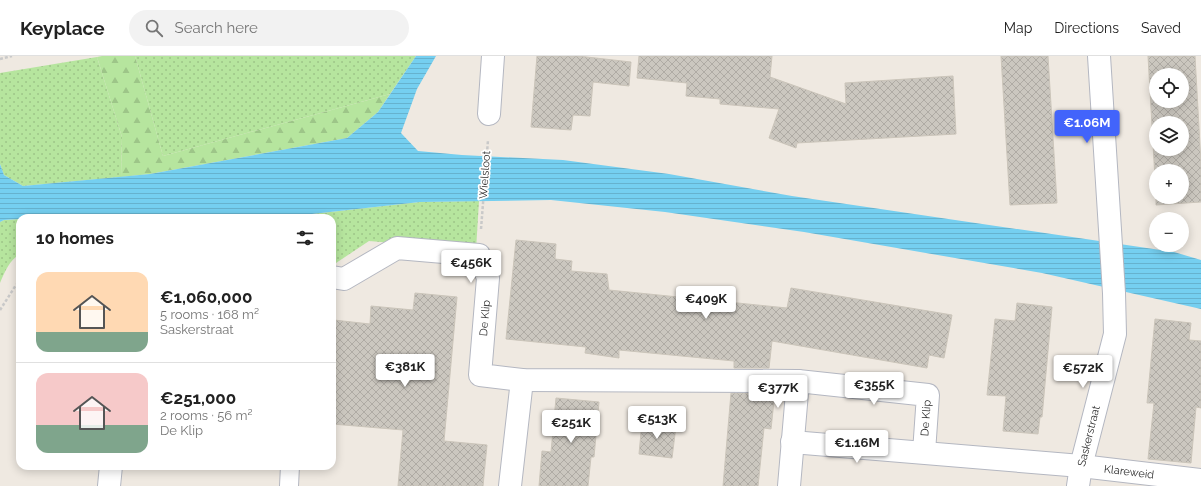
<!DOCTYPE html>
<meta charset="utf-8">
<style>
:root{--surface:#fff;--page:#f2f2f2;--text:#222;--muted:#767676;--line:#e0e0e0;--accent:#4264fb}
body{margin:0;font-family:Raleway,sans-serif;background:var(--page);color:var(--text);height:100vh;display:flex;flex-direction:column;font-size:15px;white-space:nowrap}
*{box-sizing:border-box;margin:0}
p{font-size:13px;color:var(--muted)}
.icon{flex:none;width:22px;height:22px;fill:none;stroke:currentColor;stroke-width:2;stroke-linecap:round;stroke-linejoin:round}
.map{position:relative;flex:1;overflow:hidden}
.sheet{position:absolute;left:16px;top:158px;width:320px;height:256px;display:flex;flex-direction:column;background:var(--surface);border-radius:12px;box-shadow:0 2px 10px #0003}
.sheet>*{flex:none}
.controls{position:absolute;left:1149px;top:12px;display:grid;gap:8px}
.controls a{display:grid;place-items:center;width:40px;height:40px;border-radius:50%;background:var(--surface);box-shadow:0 2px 10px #0003;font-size:20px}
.price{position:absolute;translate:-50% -34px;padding:0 9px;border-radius:4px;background:#fff;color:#222;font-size:13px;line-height:26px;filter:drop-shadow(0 1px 2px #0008)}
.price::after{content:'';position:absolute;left:50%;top:24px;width:12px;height:9px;margin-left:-6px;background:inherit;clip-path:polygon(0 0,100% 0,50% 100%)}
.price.current{background:var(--accent);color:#fff}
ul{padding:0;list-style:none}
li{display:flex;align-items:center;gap:12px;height:100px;padding:0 20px}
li+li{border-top:1px solid var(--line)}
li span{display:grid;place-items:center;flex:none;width:112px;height:80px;border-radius:12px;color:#555}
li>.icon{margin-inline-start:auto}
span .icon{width:48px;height:48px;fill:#fffc;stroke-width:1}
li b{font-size:17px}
h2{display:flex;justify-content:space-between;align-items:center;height:48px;padding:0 20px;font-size:17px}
header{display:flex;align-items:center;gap:24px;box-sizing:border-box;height:56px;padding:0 20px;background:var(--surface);border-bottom:1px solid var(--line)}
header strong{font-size:19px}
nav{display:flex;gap:22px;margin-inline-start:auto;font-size:14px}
.search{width:280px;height:36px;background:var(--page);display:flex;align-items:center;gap:10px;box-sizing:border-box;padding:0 14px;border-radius:22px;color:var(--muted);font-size:15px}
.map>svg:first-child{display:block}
</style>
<header>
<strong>Keyplace</strong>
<div class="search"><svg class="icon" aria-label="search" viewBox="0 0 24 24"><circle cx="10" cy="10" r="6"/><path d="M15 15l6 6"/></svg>Search here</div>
<nav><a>Map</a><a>Directions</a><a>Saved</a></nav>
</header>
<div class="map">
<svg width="1201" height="430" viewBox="0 0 1201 430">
<defs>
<pattern id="grass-dots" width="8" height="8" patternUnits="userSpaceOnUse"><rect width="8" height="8" fill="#b6e59e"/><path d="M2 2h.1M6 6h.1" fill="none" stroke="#9dc588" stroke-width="1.8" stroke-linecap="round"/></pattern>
<pattern id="forest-firs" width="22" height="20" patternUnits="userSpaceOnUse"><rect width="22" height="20" fill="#b6e59e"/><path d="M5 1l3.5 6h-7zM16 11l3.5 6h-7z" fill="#9dc588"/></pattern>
<pattern id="water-rules" width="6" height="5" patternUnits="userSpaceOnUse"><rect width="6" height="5" fill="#75cff0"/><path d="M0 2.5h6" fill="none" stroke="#66b2ce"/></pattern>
<pattern id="building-cross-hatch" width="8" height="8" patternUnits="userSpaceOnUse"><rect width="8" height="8" fill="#cbc7bf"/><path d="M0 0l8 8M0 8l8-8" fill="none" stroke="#afaba4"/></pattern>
</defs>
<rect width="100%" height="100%" fill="#efe9e1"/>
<!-- grass -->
<g fill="url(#grass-dots)">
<polygon points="135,0 416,0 390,38 163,100"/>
<polygon points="97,1 122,81 121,121 23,130 4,119 0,108 0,17"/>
<polygon points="479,145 476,194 369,185 333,209 332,208 332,162 92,162 312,158 420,146"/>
<path d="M20,163V198C9,205 5,215 0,227V166L4,164Z"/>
</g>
<!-- forest -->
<polygon fill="url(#forest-firs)" points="102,0 135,0 163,100 390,38 378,56 347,82 150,118 121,121 122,81 97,1"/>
<!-- water -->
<polygon fill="url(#water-rules)" points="416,0 436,0 417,33 401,77 418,95 462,99 563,104 669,118 792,140 1174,196 1201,204 1201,253 1042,217 804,176 665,156 551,144 420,146 312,158 92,162 20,162 20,163 4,164 0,166 0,108 4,119 23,130 150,118 347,82 378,56"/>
<!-- building -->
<g fill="url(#building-cross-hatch)" stroke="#cbc5ba" fill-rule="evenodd">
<polygon points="537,0 578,0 631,6 629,30 593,26 590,60 573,59 571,74 531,71"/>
<polygon points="639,0 772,0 770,21 846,48 845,27 953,20 956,78 797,87 796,92 769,82 779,53 720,48 720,43 686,40 687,27 637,22"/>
<polygon points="1001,0 1048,0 1057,147 1010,149"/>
<path d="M1148,0H1195L1201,107V146L1156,149V141H1182V115H1156V140ZM1156,19H1182V45H1156ZM1156,67H1182V93H1156Z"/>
<polygon points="516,184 556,188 555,203 572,205 571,215 607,218 609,234 787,252 791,232 952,259 944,302 929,299 927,312 772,285 769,312 734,312 734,305 619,294 619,302 585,297 586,291 506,283"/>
<polygon points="415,237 457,241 444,385 487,389 483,430 398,430 403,374 332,368 332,283 334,264 370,268 371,250 413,254"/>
<polygon points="1017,247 1052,251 1042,361 1040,361 1038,378 1003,375 1006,340 987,339 995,263 1015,265"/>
<polygon points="1155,263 1191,267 1189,284 1201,285 1201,352 1196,351 1191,407 1148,403 1154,347 1147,347"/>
<polygon points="731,337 767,337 766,344 774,345 771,373 764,372 758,430 723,430"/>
<polygon points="556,342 599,346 594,401 591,401 588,430 539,430 542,395 551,396"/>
<polygon points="642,366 676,370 672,402 639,398"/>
</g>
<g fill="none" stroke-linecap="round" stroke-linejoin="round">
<!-- lane casing -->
<g stroke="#b4b7c1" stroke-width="20">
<polyline id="lane" points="289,430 290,410"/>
</g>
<!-- street casing -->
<g stroke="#b4b7c1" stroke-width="24">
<g id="street">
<polyline points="489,58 493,0"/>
<polyline points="332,221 344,223 397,192 479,199 488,222 480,319 522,324 798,325 928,339 924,396"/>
<polyline points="792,386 1081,410 1201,424"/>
<polyline points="109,430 111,410"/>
<polyline points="510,430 522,324"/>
<polyline points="789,430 798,325"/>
<polyline points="1078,430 1081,410 1115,278 1114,237 1099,0"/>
</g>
</g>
<!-- path -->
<g stroke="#c9c9c9" stroke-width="2.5" stroke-dasharray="3 2" stroke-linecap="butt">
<polyline points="0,3 12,0"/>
<polyline points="481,173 488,84"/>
<polyline points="0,254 16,229 20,226"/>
</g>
<!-- lane -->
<use href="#lane" stroke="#fff" stroke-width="18"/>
<!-- street -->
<use href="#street" stroke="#fff" stroke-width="22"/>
</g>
<g text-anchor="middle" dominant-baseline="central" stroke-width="3.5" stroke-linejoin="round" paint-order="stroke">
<!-- street labels -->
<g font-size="11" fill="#2e2e2e" stroke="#fff">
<text transform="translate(485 119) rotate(-86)">Wielsloot</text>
<text transform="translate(485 262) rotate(-85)">De Klip</text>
<text transform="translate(926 362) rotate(-86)">De Klip</text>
<text transform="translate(1089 380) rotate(-76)">Saskerstraat</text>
<text transform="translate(1129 416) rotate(7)">Klareweid</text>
</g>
</g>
</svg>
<div class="controls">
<a><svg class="icon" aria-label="locate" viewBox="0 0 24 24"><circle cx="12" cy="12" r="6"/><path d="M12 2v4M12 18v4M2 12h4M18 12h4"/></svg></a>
<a><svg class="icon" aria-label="layers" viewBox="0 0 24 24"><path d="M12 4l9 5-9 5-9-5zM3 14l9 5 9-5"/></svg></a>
<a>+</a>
<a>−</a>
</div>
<b class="price current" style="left:1087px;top:88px">€1.06M</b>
<b class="price" style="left:471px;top:228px">€456K</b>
<b class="price" style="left:706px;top:264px">€409K</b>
<b class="price" style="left:405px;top:332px">€381K</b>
<b class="price" style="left:1083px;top:333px">€572K</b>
<b class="price" style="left:874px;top:350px">€355K</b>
<b class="price" style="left:778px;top:353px">€377K</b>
<b class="price" style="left:657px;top:384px">€513K</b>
<b class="price" style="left:571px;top:388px">€251K</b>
<b class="price" style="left:857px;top:408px">€1.16M</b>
<section class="sheet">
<h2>10 homes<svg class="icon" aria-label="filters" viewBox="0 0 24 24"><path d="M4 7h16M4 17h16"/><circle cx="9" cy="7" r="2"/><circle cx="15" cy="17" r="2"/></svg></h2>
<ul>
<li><span style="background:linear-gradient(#ffd9b3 75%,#7fa58c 0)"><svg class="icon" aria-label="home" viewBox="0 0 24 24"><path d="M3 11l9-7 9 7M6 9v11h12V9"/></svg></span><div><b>€1,060,000</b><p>5 rooms · 168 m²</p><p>Saskerstraat</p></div></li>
<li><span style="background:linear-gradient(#f6c9c9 65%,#7fa58c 0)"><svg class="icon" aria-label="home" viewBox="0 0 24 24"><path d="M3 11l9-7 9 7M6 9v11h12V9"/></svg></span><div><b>€251,000</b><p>2 rooms · 56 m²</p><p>De Klip</p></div></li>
</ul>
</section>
</div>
